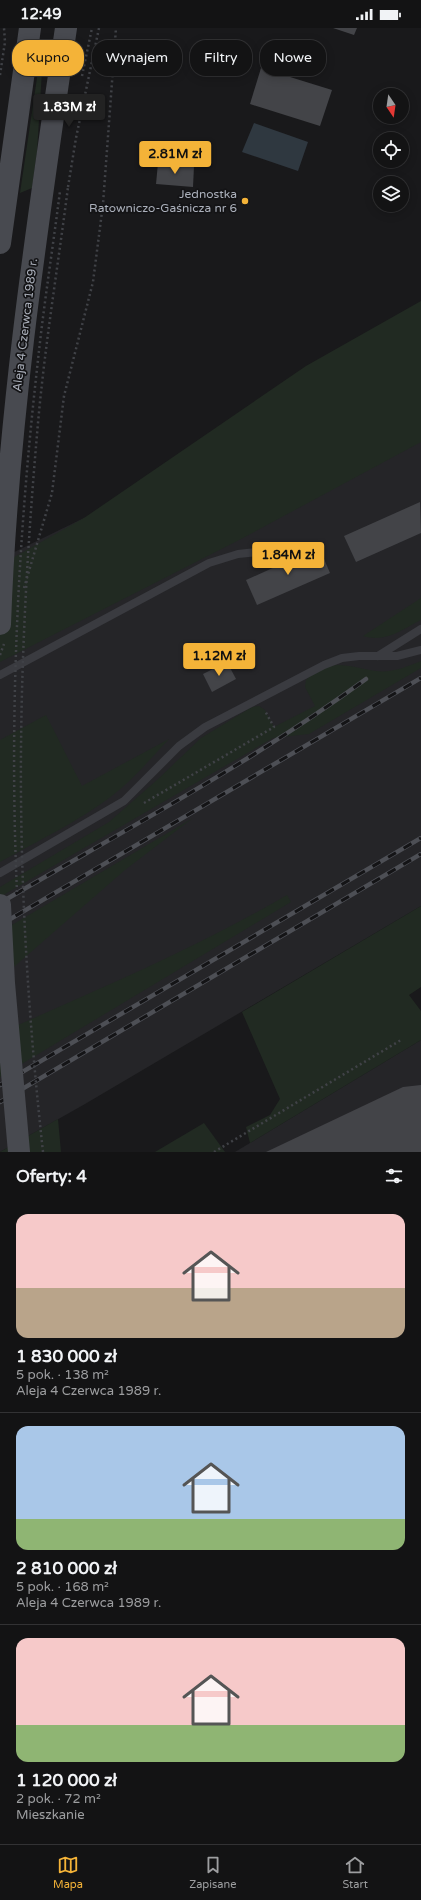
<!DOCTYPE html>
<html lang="pl">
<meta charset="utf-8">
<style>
:root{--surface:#131314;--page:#1c1c1d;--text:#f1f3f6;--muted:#9d9ea0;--line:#323234;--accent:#f4b338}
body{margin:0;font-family:"Varela Round",sans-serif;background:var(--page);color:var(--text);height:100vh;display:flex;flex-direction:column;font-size:15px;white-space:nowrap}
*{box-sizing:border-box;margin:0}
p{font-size:13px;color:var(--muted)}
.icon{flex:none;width:22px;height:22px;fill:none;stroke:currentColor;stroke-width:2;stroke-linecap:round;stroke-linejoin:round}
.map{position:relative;height:1124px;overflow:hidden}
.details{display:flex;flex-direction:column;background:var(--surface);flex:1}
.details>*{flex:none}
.hud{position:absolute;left:12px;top:12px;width:397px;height:36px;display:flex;gap:8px}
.needle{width:26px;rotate:167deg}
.controls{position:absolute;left:373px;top:60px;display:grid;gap:8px}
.controls a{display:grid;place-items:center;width:36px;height:36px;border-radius:50%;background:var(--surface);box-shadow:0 2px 10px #0003,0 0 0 1px var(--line);font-size:20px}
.price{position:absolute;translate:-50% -34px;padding:0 9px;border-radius:4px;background:var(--accent);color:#111;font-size:13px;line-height:26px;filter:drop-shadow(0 1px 2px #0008)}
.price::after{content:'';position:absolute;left:50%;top:24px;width:12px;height:9px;margin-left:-6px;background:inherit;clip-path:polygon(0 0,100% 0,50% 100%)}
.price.current{background:#222;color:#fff}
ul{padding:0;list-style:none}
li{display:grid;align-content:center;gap:8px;height:212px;padding:0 16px}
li+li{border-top:1px solid var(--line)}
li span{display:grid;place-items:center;height:124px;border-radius:12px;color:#555}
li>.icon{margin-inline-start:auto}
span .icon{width:72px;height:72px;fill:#fffc;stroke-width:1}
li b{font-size:17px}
h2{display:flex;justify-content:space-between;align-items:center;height:48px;padding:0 16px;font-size:17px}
.pill{padding:0 14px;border-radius:16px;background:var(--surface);box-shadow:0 2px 10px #0003,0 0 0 1px var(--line);font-size:14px;line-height:36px}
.pill.current{background:var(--accent);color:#111}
.status{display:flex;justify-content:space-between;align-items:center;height:28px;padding:0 20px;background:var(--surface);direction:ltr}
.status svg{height:11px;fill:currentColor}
.tab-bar{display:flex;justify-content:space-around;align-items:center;height:56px;border-top:1px solid var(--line);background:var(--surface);font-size:11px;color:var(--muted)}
.tab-bar a{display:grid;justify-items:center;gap:2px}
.tab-bar .current{color:var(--accent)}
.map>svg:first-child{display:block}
</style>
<div class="status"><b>12:49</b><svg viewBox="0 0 49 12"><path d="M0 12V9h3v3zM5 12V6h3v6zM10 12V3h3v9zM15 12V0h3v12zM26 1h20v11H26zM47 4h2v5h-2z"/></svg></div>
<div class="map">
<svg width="421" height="1124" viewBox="0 0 421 1124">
<rect width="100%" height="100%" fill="#19191b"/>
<!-- built -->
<g fill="#252528">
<polygon points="421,368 421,878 85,1076 0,1124 0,531 84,490"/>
<polygon points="421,1012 421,1124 235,1124 250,1115"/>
</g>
<!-- green -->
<g fill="#212a22">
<polygon points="38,43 42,43 37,124 32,160 20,165"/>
<polygon points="421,273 421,414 243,510 0,634 0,537 84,490 306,338"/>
<path d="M421,570V592C401,602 386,615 363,608Z"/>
<path d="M421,633V640L309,706L273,710L0,869V859L109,794L157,752L201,710L252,679L259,678L265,682L274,699L315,678L305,659L306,652C328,628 349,639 376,643C391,645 407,639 421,633Z"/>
<path d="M46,687L82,758L169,711C151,730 134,751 113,767C81,792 36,814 0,834V712Z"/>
<polygon points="193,790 125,842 0,951 0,904"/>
<path d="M287,867L291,874L0,1049V1005C97,962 195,921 287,867Z"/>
<polygon points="421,878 421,959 409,967 421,983 421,1012 250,1115 246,1099 270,1087 280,1071 242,984"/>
<polygon points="58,1091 61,1124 0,1124"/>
<polygon points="204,1095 225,1124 155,1124"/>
</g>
<!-- water -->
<polygon fill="#2f3840" points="254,95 308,114 298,143 242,124"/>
<!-- building -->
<g fill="#434448">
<polygon points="333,0 357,0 354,7"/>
<polygon points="261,40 332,62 320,98 250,76"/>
<polygon points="158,135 194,138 193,159 156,156"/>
<polygon points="420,474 421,505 356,534 344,508"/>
<polygon points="319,519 330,545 257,577 246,552"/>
<polygon points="227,634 236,651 212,664 203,646"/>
<polygon points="421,1057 421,1124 266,1124 403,1059"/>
</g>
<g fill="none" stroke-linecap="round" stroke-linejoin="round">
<!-- path -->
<g stroke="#404247" stroke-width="2.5" stroke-dasharray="2 3" stroke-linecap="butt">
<polyline points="0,47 5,14 4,0"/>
<polyline points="82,48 92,0"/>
<polyline points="68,159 76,110 99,0"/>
<polyline points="24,560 52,465 64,368 93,254 103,176 116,0"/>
<polyline points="0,627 4,616"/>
<polyline points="144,775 274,699 265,683"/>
<polyline points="214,1124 401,1012"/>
</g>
<!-- lane -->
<g stroke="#3a3b40" stroke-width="8">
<polyline points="378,628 421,601"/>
<polyline points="0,647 209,535 238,526 267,523"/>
<polyline points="0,845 124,773 179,718 205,699 324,637 342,630 359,628 397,628 421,622"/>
</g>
<!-- secondary -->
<g stroke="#484a50" stroke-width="22">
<polyline points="0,215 30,0"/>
<path d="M0,596C7,396 37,198 66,0"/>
</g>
<!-- rail casing -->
<g stroke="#4d4f55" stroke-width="4.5">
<g id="rail">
<path d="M0,875C123,803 251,735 366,651"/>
<polyline points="0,897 421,650"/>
<polyline points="0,1057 421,810"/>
<polyline points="0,1074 421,826"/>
</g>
</g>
<!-- rail -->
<use href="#rail" stroke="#141416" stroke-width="3" stroke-dasharray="9" stroke-linecap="butt"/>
<!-- path-bridge -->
<g stroke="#404247" stroke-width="2.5" stroke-dasharray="2 3" stroke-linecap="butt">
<path d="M17,864C9,687 18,508 38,332C44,275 53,219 60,163"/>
<path d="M43,1124C30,1006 22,888 21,770C20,645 27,520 38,395C45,316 58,238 68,159"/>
</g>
<!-- secondary-bridge -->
<polyline stroke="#484a50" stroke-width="22" points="0,877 4,955 19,1124"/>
</g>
<!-- markers -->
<circle fill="#f4b338" stroke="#141416" stroke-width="1.5" cx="245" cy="173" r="4"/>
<g text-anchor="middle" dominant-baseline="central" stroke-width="3.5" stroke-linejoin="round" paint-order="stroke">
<!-- poi labels -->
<g font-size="12" fill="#abb0bb" stroke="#141416" text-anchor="end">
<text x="237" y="166">Jednostka<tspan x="237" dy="14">Ratowniczo-Gaśnicza nr 6</tspan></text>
</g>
<!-- street labels -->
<g font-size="12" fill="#abb0bb" stroke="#141416">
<text transform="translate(25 297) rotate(-83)">Aleja 4 Czerwca 1989 r.</text>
</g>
</g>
</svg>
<div class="controls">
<a><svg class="needle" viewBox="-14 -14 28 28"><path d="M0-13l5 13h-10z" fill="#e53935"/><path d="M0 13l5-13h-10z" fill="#9d9ea0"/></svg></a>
<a><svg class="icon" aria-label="locate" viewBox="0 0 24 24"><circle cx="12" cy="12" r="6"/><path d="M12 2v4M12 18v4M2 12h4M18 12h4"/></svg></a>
<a><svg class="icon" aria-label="layers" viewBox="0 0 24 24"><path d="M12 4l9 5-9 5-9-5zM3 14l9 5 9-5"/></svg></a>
</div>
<b class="price current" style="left:69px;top:100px">1.83M zł</b>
<b class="price" style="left:175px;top:147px">2.81M zł</b>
<b class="price" style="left:288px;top:548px">1.84M zł</b>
<b class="price" style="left:219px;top:649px">1.12M zł</b>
<div class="hud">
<a class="pill current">Kupno</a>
<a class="pill">Wynajem</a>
<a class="pill">Filtry</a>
<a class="pill">Nowe</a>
</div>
</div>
<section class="details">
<h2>Oferty: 4<svg class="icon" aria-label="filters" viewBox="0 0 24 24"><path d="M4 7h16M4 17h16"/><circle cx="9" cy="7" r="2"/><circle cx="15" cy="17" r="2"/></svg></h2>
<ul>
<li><span style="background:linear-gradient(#f6c9c9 60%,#b9a48a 0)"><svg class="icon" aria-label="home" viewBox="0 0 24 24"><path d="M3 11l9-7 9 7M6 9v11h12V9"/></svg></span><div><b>1 830 000 zł</b><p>5 pok. · 138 m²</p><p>Aleja 4 Czerwca 1989 r.</p></div></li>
<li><span style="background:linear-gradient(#a9c7e8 75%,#8fb573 0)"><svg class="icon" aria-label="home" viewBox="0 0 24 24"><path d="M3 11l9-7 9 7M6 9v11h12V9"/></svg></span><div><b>2 810 000 zł</b><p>5 pok. · 168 m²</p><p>Aleja 4 Czerwca 1989 r.</p></div></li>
<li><span style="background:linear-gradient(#f6c9c9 70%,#8fb573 0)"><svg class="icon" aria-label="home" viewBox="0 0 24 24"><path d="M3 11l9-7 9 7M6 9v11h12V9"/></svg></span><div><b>1 120 000 zł</b><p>2 pok. · 72 m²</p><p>Mieszkanie</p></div></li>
</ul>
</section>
<nav class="tab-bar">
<a class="current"><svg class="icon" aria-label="map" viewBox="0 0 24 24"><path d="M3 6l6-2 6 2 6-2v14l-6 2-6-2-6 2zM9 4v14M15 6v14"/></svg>Mapa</a>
<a><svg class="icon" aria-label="saved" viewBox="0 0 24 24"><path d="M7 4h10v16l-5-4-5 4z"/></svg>Zapisane</a>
<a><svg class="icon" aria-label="home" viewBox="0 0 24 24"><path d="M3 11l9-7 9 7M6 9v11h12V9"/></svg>Start</a>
</nav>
